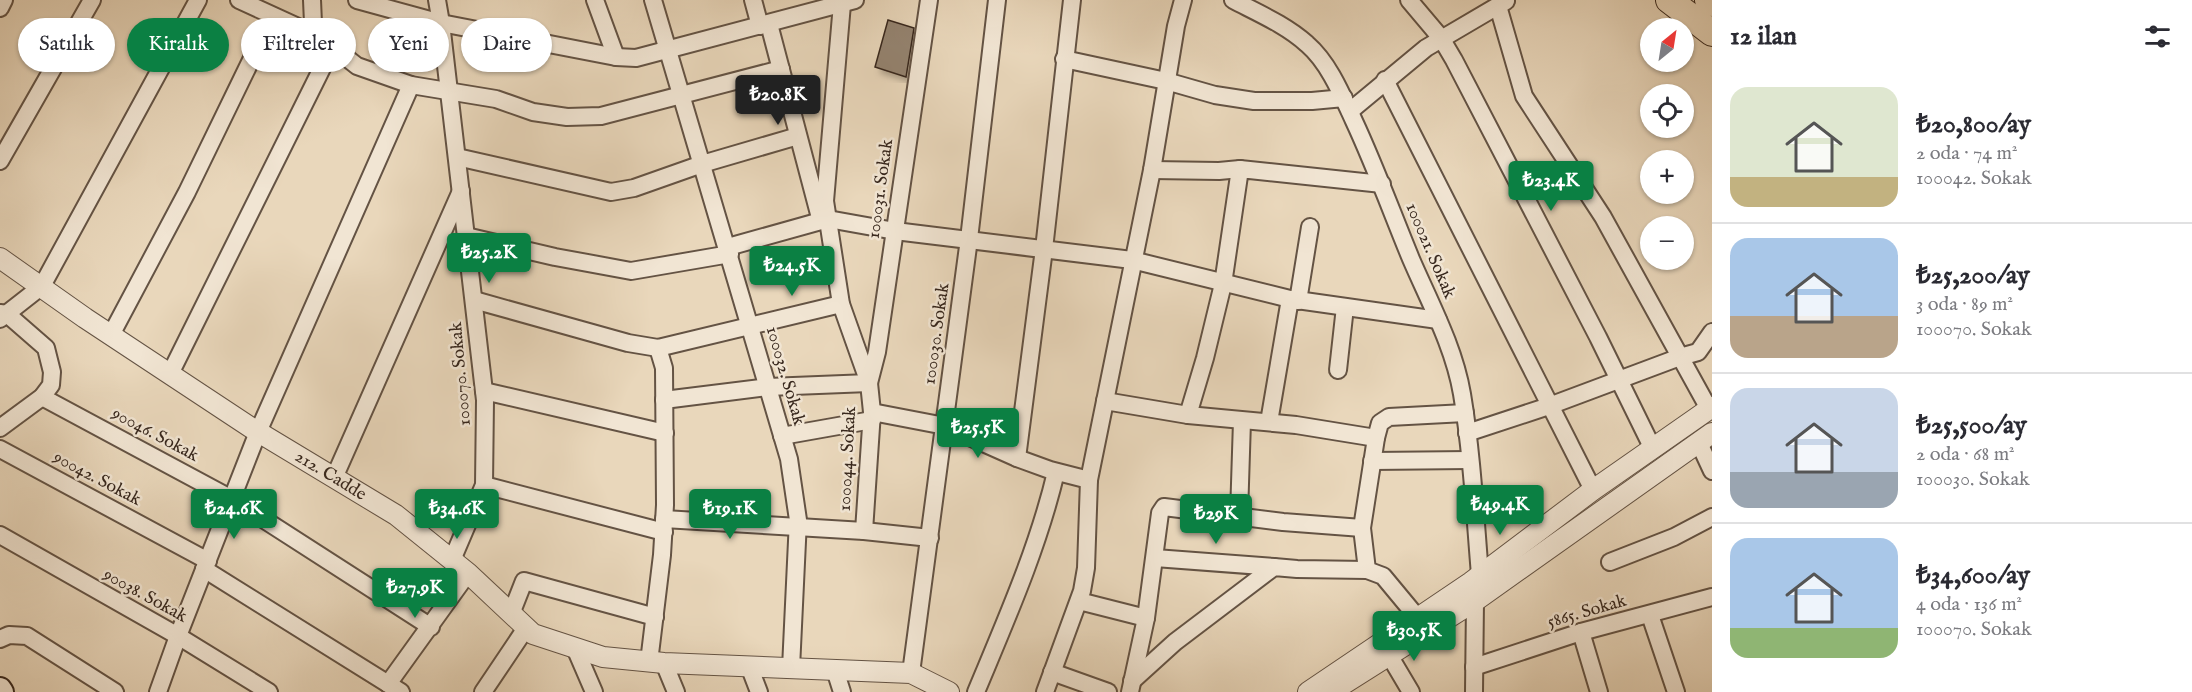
<!DOCTYPE html>
<html lang="tr">
<meta charset="utf-8">
<style>
:root{--surface:#fff;--page:#f7f7f7;--text:#2b2b33;--muted:#7c7c81;--line:#e1e1e2;--accent:#0b8043}
body{margin:0;font-family:"IM FELL English",serif;background:var(--page);color:var(--text);height:100vh;display:flex;flex-direction:column;font-size:22px;white-space:nowrap}
*{box-sizing:border-box;margin:0}
p{font-size:20px;color:var(--muted)}
.icon{flex:none;width:33px;height:33px;fill:none;stroke:currentColor;stroke-width:2;stroke-linecap:round;stroke-linejoin:round}
.map{position:relative;flex:1;overflow:hidden}
.details{display:flex;flex-direction:column;background:var(--surface);width:480px}
.details>*{flex:none}
.banner{position:absolute;left:18px;top:18px;width:570px;height:54px;display:flex;gap:12px}
.needle{width:39px;rotate:30deg}
.buttons{position:absolute;left:1640px;top:18px;display:grid;gap:12px}
.buttons a{display:grid;place-items:center;width:54px;height:54px;border-radius:50%;background:var(--surface);box-shadow:0 2px 4px #0004;font-size:30px}
.price{position:absolute;translate:-50% -51px;padding:0 14px;border-radius:6px;background:var(--accent);color:#fff;font-size:20px;line-height:39px;filter:drop-shadow(0 2px 3px #0008)}
.price::after{content:'';position:absolute;left:50%;top:36px;width:18px;height:14px;margin-left:-9px;background:inherit;clip-path:polygon(0 0,100% 0,50% 100%)}
.price.on{background:#222;color:#fff}
ul{padding:0;list-style:none}
li{display:flex;align-items:center;gap:18px;height:150px;padding:0 18px}
li+li{border-top:2px solid var(--line)}
li span{display:grid;place-items:center;flex:none;width:168px;height:120px;border-radius:18px;color:#555}
li>.icon{margin-inline-start:auto}
span .icon{width:72px;height:72px;fill:#fffc;stroke-width:1}
li b{font-size:26px}
h2{display:flex;justify-content:space-between;align-items:center;height:72px;padding:0 18px;font-size:26px}
.chip{padding:0 21px;border-radius:27px;background:var(--surface);box-shadow:0 2px 4px #0004;font-size:21px;line-height:54px}
.chip.on{background:var(--accent);color:#fff}
main{display:flex;flex:1;min-height:0}
.map>svg:first-child{display:block}
</style>
<main>
<div class="map">
<svg width="1712" height="692" viewBox="0 0 1712 692">
<defs>
<filter id="shadow"><feDropShadow dx="5.5" dy="5.5" stdDeviation="3" flood-color="#0004"/></filter>
</defs>
<rect width="100%" height="100%" fill="#e9d7bb"/>
<filter id="stains"><feTurbulence type="fractalNoise" baseFrequency=".00333" numOctaves="4"/><feColorMatrix values="0 0 0 0 .2 0 0 0 0 .09 0 0 0 0 .02 0 0 0 .5 -.17"/></filter>
<radialGradient id="worn" r=".72"><stop offset=".6" stop-color="#630" stop-opacity="0"/><stop offset="1" stop-color="#630" stop-opacity=".3"/></radialGradient>
<!-- building -->
<polygon fill="#94836f" stroke="#37271d" stroke-width="1.5" filter="url(#shadow)" points="888,20 914,28 906,77 875,67"/>
<g fill="none" stroke-linecap="round" stroke-linejoin="round">
<!-- minor casing -->
<g stroke="#645344" stroke-width="20">
<g id="minor">
<polyline points="239,0 320,37 357,66 411,85 496,99 533,112 567,117 601,116 781,69"/>
<polyline points="312,0 313,23 320,37"/>
<polyline points="357,0 441,23 616,57 636,58 855,0"/>
<polyline points="437,0 441,23 485,400 484,485 452,560"/>
<polyline points="595,0 616,57"/>
<polyline points="653,0 789,459 798,520 791,668"/>
<polyline points="753,0 760,26"/>
<polyline points="841,0 842,4 825,201 841,304 869,383 872,412 864,531"/>
<path d="M1233,0C1258,13 1286,25 1307,44C1329,63 1342,95 1354,121C1375,166 1392,213 1411,259C1430,303 1454,347 1462,394C1472,454 1475,515 1480,575"/>
<polyline points="1409,0 1441,38 1454,60 1598,337 1653,449"/>
<polyline points="1498,6 1524,96 1603,217 1709,409"/>
<polyline points="0,8 4,0"/>
<polyline points="769,24 819,214"/>
<polyline points="1064,59 1166,81 1215,95 1254,101 1312,101 1344,98"/>
<polyline points="1385,80 1593,490"/>
<polyline points="1350,111 1426,48 1506,1"/>
<polyline points="457,157 611,192 634,188 702,164 798,136"/>
<polyline points="0,161 92,0"/>
<polyline points="1152,170 1219,171 1240,169"/>
<polyline points="466,236 555,257 631,271 730,254"/>
<polyline points="728,247 828,219 895,231 1132,260 1290,299 1438,320"/>
<polyline points="474,300 628,343 658,348 841,304"/>
<polyline points="1298,301 1310,227"/>
<polyline points="0,313 7,314 46,348 52,372 51,385 42,397 0,428"/>
<polyline points="0,319 42,286 198,0"/>
<polyline points="111,335 187,192 272,17"/>
<polyline points="1338,370 1345,307"/>
<polyline points="170,374 332,48"/>
<polyline points="484,391 665,433"/>
<polyline points="42,397 232,499 431,627"/>
<polyline points="664,400 768,387 869,383 877,352 929,0"/>
<polyline points="1105,401 1188,415 1296,425 1376,438"/>
<polyline points="872,412 945,426 1017,458 1050,470 1089,480"/>
<polyline points="1188,415 1205,358 1223,284 1240,169 1382,184"/>
<polyline points="1269,422 1290,299"/>
<polyline points="1467,433 1549,406 1680,357 1698,352 1712,332"/>
<polyline points="782,436 872,420"/>
<polyline points="1699,443 1712,471"/>
<polyline points="0,449 208,561"/>
<polyline points="1017,458 1044,249 1072,0"/>
<polyline points="1372,461 1470,460"/>
<polyline points="334,478 461,191"/>
<polyline points="484,485 664,532"/>
<polyline points="1239,515 1242,421"/>
<polyline points="664,519 864,531 930,538"/>
<polyline points="0,535 178,636 269,692"/>
<polyline points="1155,558 1274,567"/>
<polyline points="1610,562 1674,537 1712,517"/>
<polyline points="204,569 401,692"/>
<polyline points="1079,601 1146,618"/>
<polyline points="511,614 524,581 655,617"/>
<polyline points="1650,615 1676,692"/>
<polyline points="1417,617 1383,576 1367,570 1362,528 1376,438 1380,423 1389,417 1465,413"/>
<polyline points="1581,632 1599,692"/>
<polyline points="0,639 9,635 27,636 115,692"/>
<polyline points="575,648 594,692"/>
<polyline points="1389,655 1411,692"/>
<polyline points="649,662 662,555 665,505 664,368 658,348"/>
<polyline points="664,663 676,692"/>
<polyline points="749,666 759,692"/>
<polyline points="1474,667 1581,632 1712,597"/>
<polyline points="835,670 842,692"/>
<polyline points="1052,672 1108,692"/>
<polyline points="911,673 969,239 997,0"/>
<polyline points="1132,681 1175,642 1274,567 1297,569 1367,570"/>
<polyline points="388,684 468,573"/>
<polyline points="158,692 178,636 258,432 411,85"/>
<polyline points="483,692 526,628"/>
<path d="M976,692C1006,620 1038,548 1056,472"/>
<polyline points="1045,692 1082,591 1086,568 1089,480 1152,170 1176,26 1183,0"/>
<polyline points="1130,692 1146,618 1160,513 1164,507 1283,522 1362,528"/>
<polyline points="1474,692 1475,601"/>
</g>
</g>
<!-- tertiary casing -->
<g stroke="#645344" stroke-width="22">
<g id="tertiary">
<path id="s1" d="M0,258L85,318L250,427L396,515L468,573L533,634L603,657L664,663L911,673L949,692"/>
<polyline points="1308,692 1471,582 1593,490 1712,407"/>
<polyline points="1331,692 1475,601 1712,433"/>
</g>
</g>
<!-- secondary casing -->
<g stroke="#37271d" stroke-width="26">
<polyline id="secondary" points="0,689 2,692"/>
</g>
<!-- primary casing -->
<g stroke="#37271d" stroke-width="28">
<g id="primary">
<polyline points="1669,0 1712,33"/>
<polyline points="1708,0 1712,3"/>
</g>
</g>
<!-- minor -->
<use href="#minor" stroke="#f1e5d3" stroke-width="16"/>
<!-- tertiary -->
<use href="#tertiary" stroke="#f1e5d3" stroke-width="20"/>
<!-- secondary -->
<use href="#secondary" stroke="#f1e5d3" stroke-width="22"/>
<!-- primary -->
<use href="#primary" stroke="#e9d7bb" stroke-width="26"/>
</g>
<g text-anchor="middle" dominant-baseline="central" stroke-width="5" stroke-linejoin="round" paint-order="stroke">
<!-- street labels -->
<g font-size="18" fill="#37271d" stroke="#f1e5d3">
<text transform="translate(881 189) rotate(-82)">100031. Sokak</text>
<text transform="translate(1430 251) rotate(67)">100021. Sokak</text>
<text transform="translate(937 334) rotate(-82)">100030. Sokak</text>
<text transform="translate(461 374) rotate(-95)">100070. Sokak</text>
<text transform="translate(785 376) rotate(74)">100032. Sokak</text>
<text transform="translate(155 435) rotate(28)">90046. Sokak</text>
<text transform="translate(848 459) rotate(-87)">100044. Sokak</text>
<text stroke="none"><textPath href="#s1" startOffset="396">212. Cadde</textPath></text>
<text transform="translate(97 479) rotate(28)">90042. Sokak</text>
<text transform="translate(145 596) rotate(29)">90038. Sokak</text>
<text transform="translate(1587 612) rotate(-16)">5865. Sokak</text>
</g>
</g>
<rect width="100%" height="100%" filter="url(#stains)"/>
<rect width="100%" height="100%" fill="url(#worn)"/>
</svg>
<div class="buttons">
<a><svg class="needle" viewBox="-14 -14 28 28"><path d="M0-13l5 13h-10z" fill="#e53935"/><path d="M0 13l5-13h-10z" fill="#7c7c81"/></svg></a>
<a><svg class="icon" aria-label="locate" viewBox="0 0 24 24"><circle cx="12" cy="12" r="6"/><path d="M12 2v4M12 18v4M2 12h4M18 12h4"/></svg></a>
<a>+</a>
<a>−</a>
</div>
<b class="price on" style="left:778px;top:126px">₺20.8K</b>
<b class="price" style="left:1551px;top:212px">₺23.4K</b>
<b class="price" style="left:489px;top:284px">₺25.2K</b>
<b class="price" style="left:792px;top:297px">₺24.5K</b>
<b class="price" style="left:978px;top:459px">₺25.5K</b>
<b class="price" style="left:1500px;top:536px">₺49.4K</b>
<b class="price" style="left:234px;top:540px">₺24.6K</b>
<b class="price" style="left:457px;top:540px">₺34.6K</b>
<b class="price" style="left:730px;top:540px">₺19.1K</b>
<b class="price" style="left:1216px;top:545px">₺29K</b>
<b class="price" style="left:415px;top:619px">₺27.9K</b>
<b class="price" style="left:1414px;top:662px">₺30.5K</b>
<div class="banner">
<a class="chip">Satılık</a>
<a class="chip on">Kiralık</a>
<a class="chip">Filtreler</a>
<a class="chip">Yeni</a>
<a class="chip">Daire</a>
</div>
</div>
<section class="details">
<h2>12 ilan<svg class="icon" aria-label="filters" viewBox="0 0 24 24"><path d="M4 7h16M4 17h16"/><circle cx="9" cy="7" r="2"/><circle cx="15" cy="17" r="2"/></svg></h2>
<ul>
<li><span style="background:linear-gradient(#dfe7d0 75%,#c2b280 0)"><svg class="icon" aria-label="home" viewBox="0 0 24 24"><path d="M3 11l9-7 9 7M6 9v11h12V9"/></svg></span><div><b>₺20,800/ay</b><p>2 oda · 74 m²</p><p>100042. Sokak</p></div></li>
<li><span style="background:linear-gradient(#a9c7e8 65%,#b9a48a 0)"><svg class="icon" aria-label="home" viewBox="0 0 24 24"><path d="M3 11l9-7 9 7M6 9v11h12V9"/></svg></span><div><b>₺25,200/ay</b><p>3 oda · 89 m²</p><p>100070. Sokak</p></div></li>
<li><span style="background:linear-gradient(#c9d6e8 70%,#9aa5b1 0)"><svg class="icon" aria-label="home" viewBox="0 0 24 24"><path d="M3 11l9-7 9 7M6 9v11h12V9"/></svg></span><div><b>₺25,500/ay</b><p>2 oda · 68 m²</p><p>100030. Sokak</p></div></li>
<li><span style="background:linear-gradient(#a9c7e8 75%,#8fb573 0)"><svg class="icon" aria-label="home" viewBox="0 0 24 24"><path d="M3 11l9-7 9 7M6 9v11h12V9"/></svg></span><div><b>₺34,600/ay</b><p>4 oda · 136 m²</p><p>100070. Sokak</p></div></li>
</ul>
</section>
</main>
